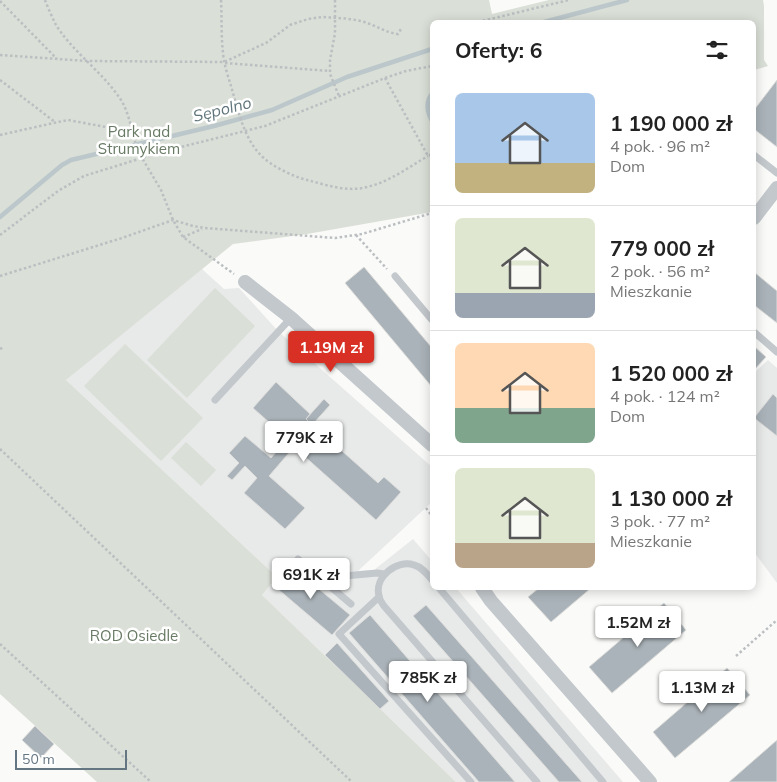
<!DOCTYPE html>
<html lang="pl">
<meta charset="utf-8">
<style>
:root{--surface:#fff;--page:#f6f6f6;--text:#222;--muted:#767676;--line:#e0e0e0;--accent:#d93025}
body{margin:0;font-family:Mulish,sans-serif;background:var(--page);color:var(--text);height:100vh;display:flex;flex-direction:column;font-size:19px;white-space:nowrap}
*{box-sizing:border-box;margin:0}
p{font-size:16px;color:var(--muted)}
.icon{flex:none;width:28px;height:28px;fill:none;stroke:currentColor;stroke-width:2;stroke-linecap:round;stroke-linejoin:round}
.map{position:relative;flex:1;overflow:hidden}
.sheet{position:absolute;left:430px;top:20px;width:326px;height:570px;display:flex;flex-direction:column;background:var(--surface);border-radius:8px;box-shadow:0 2px 12px #0003}
.sheet>*{flex:none}
.scale{position:absolute;left:15px;bottom:12px;width:112px;box-sizing:border-box;padding-left:5px;border:2px solid #657683;border-top:0;font-size:14px;line-height:18px;white-space:nowrap;color:#657683;-webkit-text-stroke:4px #fff;paint-order:stroke}
.price{position:absolute;translate:-50% -42px;padding:0 11px;border-radius:5px;background:#fff;color:#222;font-size:16px;line-height:32px;filter:drop-shadow(0 1px 2px #0008)}
.price::after{content:'';position:absolute;left:50%;top:30px;width:15px;height:11px;margin-left:-8px;background:inherit;clip-path:polygon(0 0,100% 0,50% 100%)}
.price.selected{background:var(--accent);color:#fff}
ul{padding:0;list-style:none}
li{display:flex;align-items:center;gap:15px;height:125px;padding:0 25px}
li+li{border-top:1px solid var(--line)}
li span{display:grid;place-items:center;flex:none;width:140px;height:100px;border-radius:8px;color:#555}
li>.icon{margin-inline-start:auto}
span .icon{width:60px;height:60px;fill:#fffc;stroke-width:1}
li b{font-size:21px}
h2{display:flex;justify-content:space-between;align-items:center;height:60px;padding:0 25px;font-size:21px}
.map>svg:first-child{display:block}
</style>
<div class="map">
<svg width="777" height="782" viewBox="0 0 777 782">
<rect width="100%" height="100%" fill="#fafaf8"/>
<!-- built -->
<g fill="#e8e9e9">
<polygon points="202,269 224,289 239,288 278,331 432,467 432,502 358,571 374,570 413,539 432,561 432,588 456,588 623,782 456,782 262,595 277,577 66,380 112,341"/>
<polygon points="768,360 777,368 777,583 754,552 754,373"/>
</g>
<!-- green -->
<g fill="#dadfd7">
<polygon points="0,0 489,0 492,14 549,0 763,0 764,6 764,60 768,66 754,70 754,22 432,22 432,212 307,234 233,244 66,380 277,577 262,595 456,782 97,782 0,694"/>
<polygon points="215,288 255,326 187,398 147,360"/>
<polygon points="125,344 203,418 161,461 84,386"/>
<polygon points="186,442 216,470 201,486 171,458"/>
</g>
<!-- water -->
<path fill="#bbc7cb" d="M432,90V125C424,113 422,101 432,90Z"/>
<g fill="none" stroke-linecap="round" stroke-linejoin="round">
<!-- stream -->
<g stroke="#bbc7cb" stroke-width="4.5">
<polyline points="544,22 627,0"/>
<polyline points="0,217 62,165 71,160 214,126 272,110 347,77 432,49"/>
</g>
</g>
<!-- building -->
<g fill="#aab3b9" stroke="#dcdcda">
<polygon points="777,80 777,147 754,129 754,110"/>
<polygon points="364,267 432,348 432,387 345,283"/>
<polygon points="754,272 777,291 777,323 754,305"/>
<polygon points="754,346 766,357 754,370"/>
<polygon points="276,382 310,414 306,419 378,483 384,477 401,492 376,520 294,447 269,476 305,508 285,529 244,493 257,478 245,466 232,480 227,476 239,463 229,453 245,436 271,458 288,439 253,408"/>
<polygon points="773,394 777,398 777,436 754,418"/>
<polygon points="324,399 330,405 312,425 306,419"/>
<polygon points="289,564 350,615 332,635 272,584"/>
<polygon points="539,588 591,588 551,622 528,597"/>
<polygon points="664,603 686,630 612,693 589,667"/>
<polygon points="426,605 582,782 559,782 413,616"/>
<polygon points="370,615 515,782 479,782 349,633"/>
<polygon points="337,643 389,701 380,709 325,655"/>
<polygon points="727,668 750,695 675,758 653,732"/>
<polygon points="35,726 54,744 41,758 22,740"/>
<polygon points="777,740 777,782 729,782"/>
</g>
<g fill="none" stroke-linecap="round" stroke-linejoin="round">
<!-- path -->
<g stroke="#bbbfc2" stroke-width="2.5" stroke-dasharray="2.5 2.5" stroke-linecap="butt">
<path d="M45,0C48,8 52,17 56,25C73,52 101,71 119,97C132,115 131,139 142,158L173,149L265,126L385,78L406,71L432,66"/>
<path d="M221,0C222,18 221,36 223,53C224,65 228,76 231,86C239,113 245,146 270,163C282,171 297,178 311,181C329,186 349,192 367,187C389,182 409,167 428,156"/>
<polyline points="335,0 335,33 330,60 330,74 339,96"/>
<polyline points="0,1 57,59"/>
<polyline points="478,22 569,0"/>
<path d="M0,55L87,61L224,62L266,43L290,25L308,19L322,17C337,18 353,18 367,23C377,26 387,33 398,34L401,29"/>
<polyline points="225,63 330,71"/>
<polyline points="385,78 428,156 432,154"/>
<polyline points="0,80 55,122"/>
<polyline points="0,135 58,122 68,120 133,132"/>
<polyline points="0,235 58,191 84,176 142,158 161,190 173,220 183,237 234,274"/>
<polyline points="356,235 387,269"/>
<polyline points="183,237 202,229"/>
<polyline points="0,276 122,238 173,220 193,226 205,228 335,238 362,234 432,213"/>
<polyline points="0,349 4,347"/>
<polyline points="0,449 352,782"/>
<polyline points="426,508 432,516"/>
<polyline points="0,644 151,782"/>
<polyline points="736,656 777,620"/>
</g>
<!-- lane -->
<g stroke="#c3c8cc" stroke-width="7">
<polyline points="754,155 777,173"/>
<polyline points="395,276 432,320"/>
<polyline points="754,332 777,352"/>
<polyline points="215,400 291,318"/>
<polyline points="298,559 351,604"/>
<path d="M432,580C427,574 422,567 414,565C397,559 374,577 379,596C379,599 382,603 384,606L537,782"/>
<polyline points="325,582 328,579 334,577 377,573 384,574"/>
<polyline points="439,588 603,782"/>
<polyline points="379,597 339,634 471,782"/>
</g>
<!-- street -->
<g stroke="#c3c8cc" stroke-width="14">
<polyline points="754,218 777,188"/>
<polyline points="245,282 291,318 432,445"/>
<polyline points="482,588 491,601 650,782"/>
</g>
</g>
<g text-anchor="middle" dominant-baseline="central" stroke-width="5" stroke-linejoin="round" paint-order="stroke">
<!-- park labels -->
<g font-size="15" fill="#687a64" stroke="#fff">
<text x="139" y="131">Park nad<tspan x="139" dy="17">Strumykiem</tspan></text>
<text x="134" y="635">ROD Osiedle</text>
</g>
<!-- water labels -->
<g font-size="16" font-style="italic" fill="#60757c" stroke="#fff">
<text transform="translate(222 109) rotate(-14)">Sępolno</text>
</g>
</g>
</svg>
<div class="scale">50 m</div>
<b class="price selected" style="left:331px;top:373px">1.19M zł</b>
<b class="price" style="left:304px;top:463px">779K zł</b>
<b class="price" style="left:311px;top:600px">691K zł</b>
<b class="price" style="left:638px;top:648px">1.52M zł</b>
<b class="price" style="left:428px;top:703px">785K zł</b>
<b class="price" style="left:702px;top:713px">1.13M zł</b>
<section class="sheet">
<h2>Oferty: 6<svg class="icon" aria-label="filters" viewBox="0 0 24 24"><path d="M4 7h16M4 17h16"/><circle cx="9" cy="7" r="2"/><circle cx="15" cy="17" r="2"/></svg></h2>
<ul>
<li><span style="background:linear-gradient(#a9c7e8 70%,#c2b280 0)"><svg class="icon" aria-label="home" viewBox="0 0 24 24"><path d="M3 11l9-7 9 7M6 9v11h12V9"/></svg></span><div><b>1 190 000 zł</b><p>4 pok. · 96 m²</p><p>Dom</p></div></li>
<li><span style="background:linear-gradient(#dfe7d0 75%,#9aa5b1 0)"><svg class="icon" aria-label="home" viewBox="0 0 24 24"><path d="M3 11l9-7 9 7M6 9v11h12V9"/></svg></span><div><b>779 000 zł</b><p>2 pok. · 56 m²</p><p>Mieszkanie</p></div></li>
<li><span style="background:linear-gradient(#ffd9b3 65%,#7fa58c 0)"><svg class="icon" aria-label="home" viewBox="0 0 24 24"><path d="M3 11l9-7 9 7M6 9v11h12V9"/></svg></span><div><b>1 520 000 zł</b><p>4 pok. · 124 m²</p><p>Dom</p></div></li>
<li><span style="background:linear-gradient(#dfe7d0 75%,#b9a48a 0)"><svg class="icon" aria-label="home" viewBox="0 0 24 24"><path d="M3 11l9-7 9 7M6 9v11h12V9"/></svg></span><div><b>1 130 000 zł</b><p>3 pok. · 77 m²</p><p>Mieszkanie</p></div></li>
</ul>
</section>
</div>
